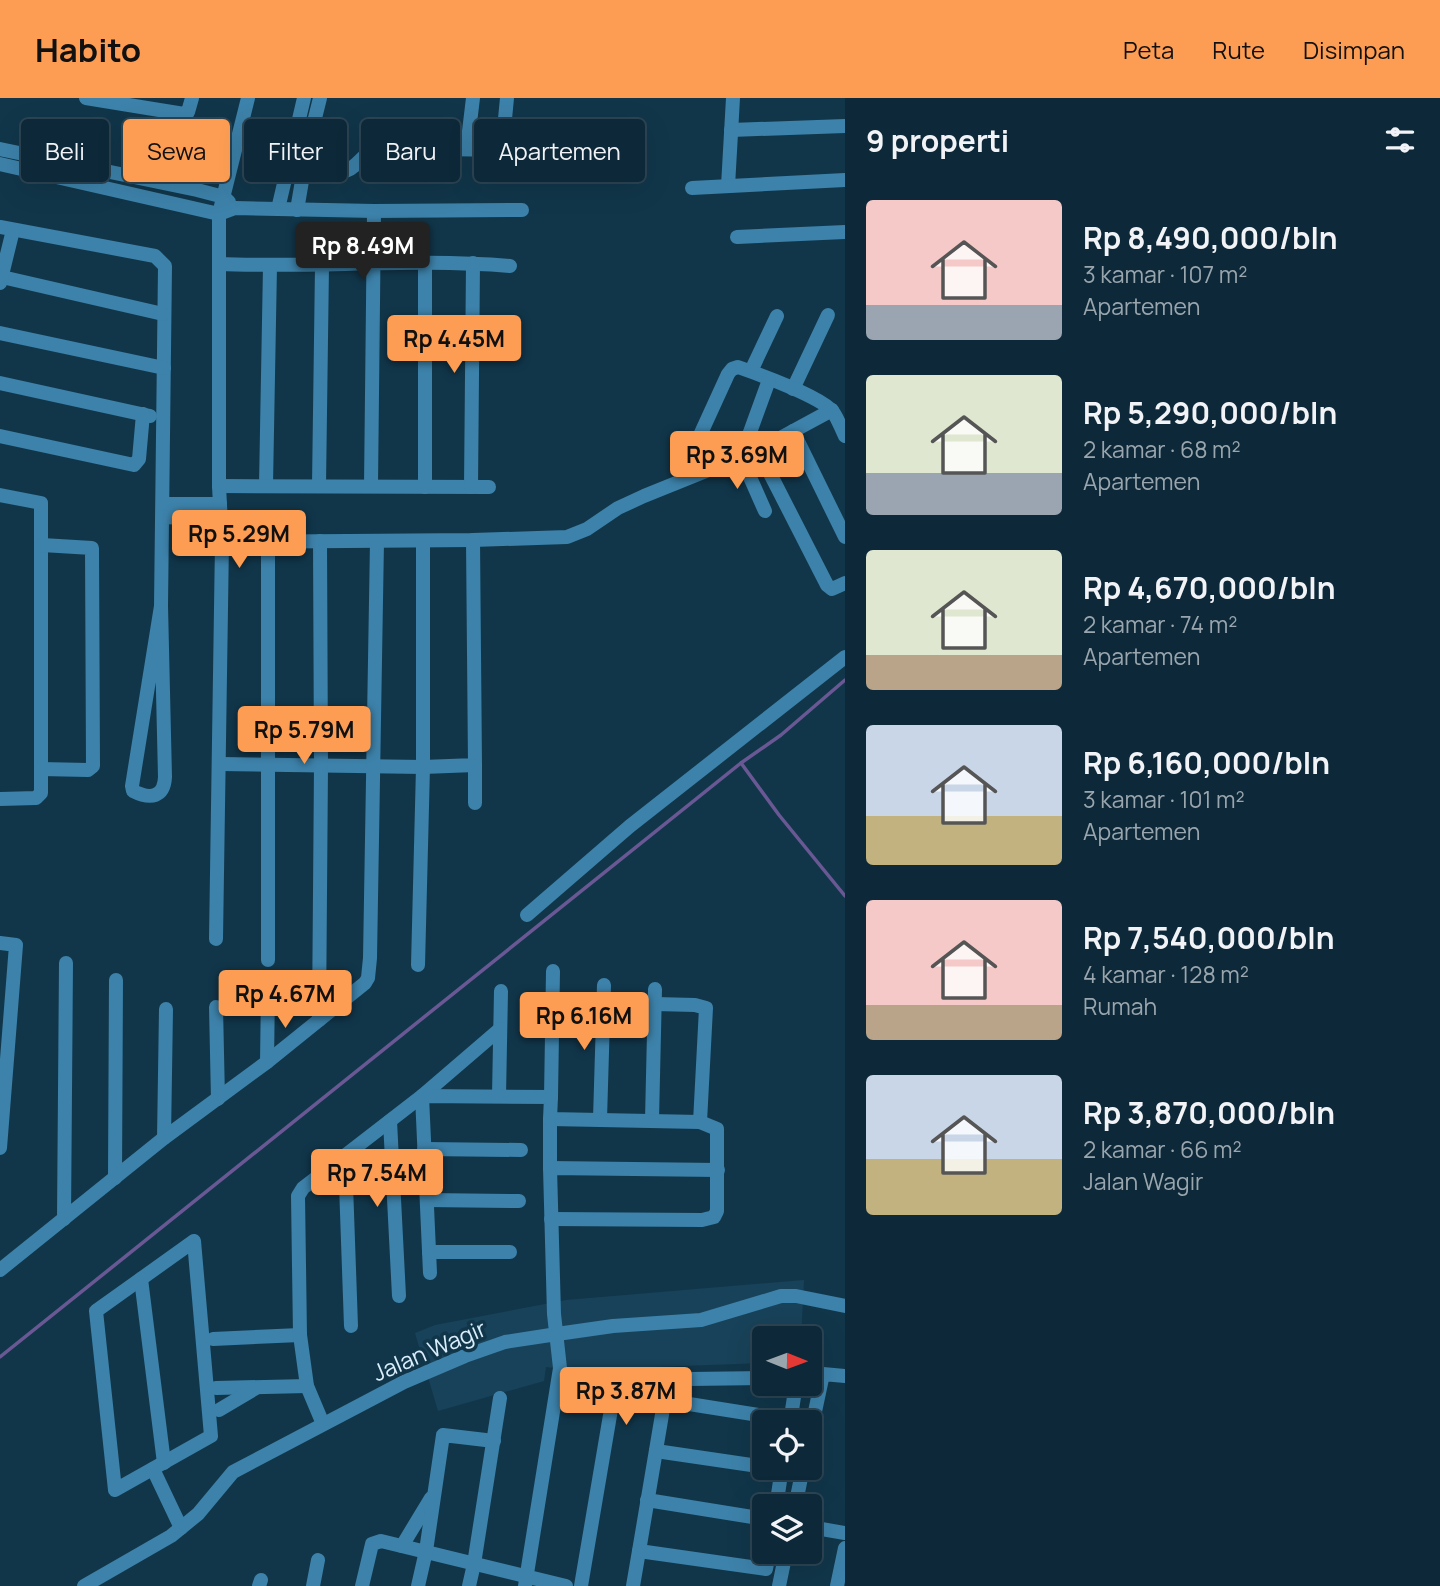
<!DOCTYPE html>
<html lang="id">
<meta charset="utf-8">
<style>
:root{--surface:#0d2838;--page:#1b3443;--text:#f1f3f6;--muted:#9aa6ae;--line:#2d4453;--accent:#fc9d53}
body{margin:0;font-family:Manrope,sans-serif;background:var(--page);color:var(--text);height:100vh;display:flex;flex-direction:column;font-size:26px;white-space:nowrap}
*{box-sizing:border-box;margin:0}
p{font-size:23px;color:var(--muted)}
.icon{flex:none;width:38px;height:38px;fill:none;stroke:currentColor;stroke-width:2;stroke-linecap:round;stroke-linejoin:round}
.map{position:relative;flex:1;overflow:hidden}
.details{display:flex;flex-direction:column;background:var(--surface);width:595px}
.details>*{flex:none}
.top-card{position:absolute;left:21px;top:21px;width:665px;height:63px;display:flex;gap:14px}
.needle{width:46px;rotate:91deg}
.controls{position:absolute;left:752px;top:1228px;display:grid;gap:14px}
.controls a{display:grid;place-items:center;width:70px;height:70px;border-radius:7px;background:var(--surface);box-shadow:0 7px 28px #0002,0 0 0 2px var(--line);font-size:35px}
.price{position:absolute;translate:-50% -60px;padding:0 16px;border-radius:7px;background:var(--accent);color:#111;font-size:23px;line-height:46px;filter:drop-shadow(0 2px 4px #0008)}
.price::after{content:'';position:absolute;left:50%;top:42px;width:21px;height:16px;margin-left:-10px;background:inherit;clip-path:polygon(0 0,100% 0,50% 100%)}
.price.active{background:#222;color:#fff}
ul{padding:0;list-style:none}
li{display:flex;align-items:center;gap:21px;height:175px;padding:0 21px}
li span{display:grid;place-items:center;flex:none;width:196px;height:140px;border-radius:7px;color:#555}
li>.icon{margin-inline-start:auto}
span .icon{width:84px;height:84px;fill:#fffc;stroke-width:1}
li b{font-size:30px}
h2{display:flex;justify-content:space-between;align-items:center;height:84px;padding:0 21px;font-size:30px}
.chip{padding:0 24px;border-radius:7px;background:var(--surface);box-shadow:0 7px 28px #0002,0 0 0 2px var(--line);font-size:24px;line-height:63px}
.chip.active{background:var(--accent);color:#111}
header{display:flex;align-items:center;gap:42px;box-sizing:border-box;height:98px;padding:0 35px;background:var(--accent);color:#111}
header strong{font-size:33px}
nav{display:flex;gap:38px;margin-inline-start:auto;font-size:24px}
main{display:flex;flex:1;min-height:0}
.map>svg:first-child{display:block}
</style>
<header>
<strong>Habito</strong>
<nav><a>Peta</a><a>Rute</a><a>Disimpan</a></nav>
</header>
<main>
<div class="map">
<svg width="845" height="1488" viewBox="0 0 845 1488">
<rect width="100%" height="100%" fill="#11364a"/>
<!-- built -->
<polygon fill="#184259" points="804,1182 801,1241 765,1241 765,1265 572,1272 546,1269 544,1283 438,1313 415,1235 435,1227 566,1202"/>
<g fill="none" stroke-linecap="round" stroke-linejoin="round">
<!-- stream -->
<g stroke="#6a5894" stroke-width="3.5">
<polyline points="741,665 779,717 845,798"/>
<polyline points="0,1259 741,665 781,637 845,582"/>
</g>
<!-- minor -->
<g stroke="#3d82aa" stroke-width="14">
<polyline points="86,0 184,16 188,14 192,0"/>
<polyline points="731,32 845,28"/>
<polyline points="467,50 473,0"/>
<polyline points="0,51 197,92 224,99 229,104"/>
<polyline points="0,66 219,116 235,110 374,113 522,112"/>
<path d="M305,68C319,71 341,80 354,68C363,60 368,53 381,50L502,52"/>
<polyline points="500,73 507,0"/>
<polyline points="728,88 733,0"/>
<polyline points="692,90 845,82"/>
<polyline points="278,111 304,0"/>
<polyline points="297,112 308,48 320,0"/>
<path d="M0,129L155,158L165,168L161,508L165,679C164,699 151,702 133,693L132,688L161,508"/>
<polyline points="737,139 845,134"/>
<path d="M219,166C315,170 413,160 510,168"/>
<polyline points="2,179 163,216"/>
<polyline points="0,185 13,132"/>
<polyline points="0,235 164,270"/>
<polyline points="751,273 777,218"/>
<polyline points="0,285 150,318"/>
<polyline points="793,291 828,217"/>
<polyline points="793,333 845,439"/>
<polyline points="0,338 134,367 139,361 143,316"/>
<path d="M696,346L728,276L732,271L738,269C758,276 822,299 833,314C838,321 841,330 845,338"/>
<polyline points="758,352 827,487 832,491 845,485"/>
<polyline points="266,387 270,168"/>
<polyline points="319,387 322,168"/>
<polyline points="219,388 489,389"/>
<polyline points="371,388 374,113"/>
<polyline points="425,389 425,165"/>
<polyline points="471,389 473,165"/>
<polyline points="0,397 41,405 41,695 36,700 0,701"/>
<polyline points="163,406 220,406"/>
<polyline points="765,413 741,359 769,282"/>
<polyline points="164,419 221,422"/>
<polyline points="222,444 473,442 567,439 587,431 618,410 644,398 758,352 832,312"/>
<polyline points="220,666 423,669 475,667 473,442"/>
<polyline points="475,667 475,705"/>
<polyline points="41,671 88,672 93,668 92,450 42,447"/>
<polyline points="527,817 630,728 845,559"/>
<polyline points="216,841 222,444 219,388 219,116 248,0"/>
<polyline points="0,845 16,847 0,1050"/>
<polyline points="268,862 268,443"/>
<polyline points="418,867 423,669 423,443"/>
<polyline points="655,906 695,907 706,910 700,1024"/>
<polyline points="216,909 218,1001"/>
<polyline points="319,922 321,667 320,443"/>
<polyline points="267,964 268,892"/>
<polyline points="499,998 501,893"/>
<polyline points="551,999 553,873"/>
<polyline points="550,1021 550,1070"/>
<polyline points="600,1021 604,887"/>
<polyline points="652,1022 655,891"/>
<polyline points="390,1023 399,1198"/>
<polyline points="164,1040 166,911"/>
<polyline points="424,1051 521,1052"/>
<polyline points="345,1058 351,1228"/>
<polyline points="115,1080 116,882"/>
<polyline points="427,1102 519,1103"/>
<polyline points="64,1121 66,865"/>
<polygon points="194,1143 211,1338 115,1392 96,1213"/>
<polyline points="429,1154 510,1154"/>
<polyline points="0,1172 164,1040 267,964 365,885 368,880 370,860 377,443"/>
<polyline points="430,1175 422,998 500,931"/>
<polyline points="141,1181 164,1365"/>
<polyline points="213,1241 300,1237"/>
<polyline points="216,1290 307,1288"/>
<polyline points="664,1302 790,1322"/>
<polyline points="219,1312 256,1290"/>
<polyline points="790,1325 796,1286"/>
<polyline points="323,1326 307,1288 300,1237 298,1098 303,1090 422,998 551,999 550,1021 700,1024 717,1031 717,1113 714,1119 702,1122 551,1121"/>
<polyline points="810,1337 823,1276 845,1278"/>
<polyline points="656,1353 765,1369"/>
<polyline points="153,1371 181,1430"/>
<polyline points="647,1402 765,1421"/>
<polyline points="776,1409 782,1370"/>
<polyline points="795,1409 803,1370"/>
<polyline points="810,1429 845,1435"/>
<polyline points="402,1448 431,1400"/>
<polyline points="639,1453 668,1281"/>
<polyline points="84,1488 171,1438 198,1416 233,1374 404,1284 465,1258 505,1244 557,1236 613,1228 701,1222 781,1198 796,1198 845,1208"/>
<polyline points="259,1488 261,1482"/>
<polyline points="313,1488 318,1462"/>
<polyline points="362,1488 372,1446 381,1443 566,1488"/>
<polyline points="418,1488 426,1453 443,1337 494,1343"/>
<polyline points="469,1488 474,1466 500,1300"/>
<polyline points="525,1488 560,1270 554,1216 550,1070 718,1072"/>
<polyline points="581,1488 616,1282 765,1280"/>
<polyline points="633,1488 639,1453 766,1471 769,1454"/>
<polyline points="779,1488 786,1454"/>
<polyline points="837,1488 845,1450"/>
</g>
</g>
<g text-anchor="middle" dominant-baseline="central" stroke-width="7" stroke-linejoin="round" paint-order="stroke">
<!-- street labels -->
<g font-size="23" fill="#daeefb" stroke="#11364a">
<text transform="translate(429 1252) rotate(-23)">Jalan Wagir</text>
</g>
</g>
</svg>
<div class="controls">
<a><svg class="needle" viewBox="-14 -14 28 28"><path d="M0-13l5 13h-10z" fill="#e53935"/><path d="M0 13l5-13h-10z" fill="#9aa6ae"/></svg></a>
<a><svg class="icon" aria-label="locate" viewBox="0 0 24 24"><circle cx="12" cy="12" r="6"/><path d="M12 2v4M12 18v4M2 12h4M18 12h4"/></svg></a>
<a><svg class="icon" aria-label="layers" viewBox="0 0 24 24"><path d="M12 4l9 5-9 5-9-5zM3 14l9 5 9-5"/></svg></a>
</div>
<b class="price active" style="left:363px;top:184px">Rp 8.49M</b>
<b class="price" style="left:454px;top:277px">Rp 4.45M</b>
<b class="price" style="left:737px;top:393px">Rp 3.69M</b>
<b class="price" style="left:239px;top:472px">Rp 5.29M</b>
<b class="price" style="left:304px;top:668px">Rp 5.79M</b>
<b class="price" style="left:285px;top:932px">Rp 4.67M</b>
<b class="price" style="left:584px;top:954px">Rp 6.16M</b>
<b class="price" style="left:377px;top:1111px">Rp 7.54M</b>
<b class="price" style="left:626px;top:1329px">Rp 3.87M</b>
<div class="top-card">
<a class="chip">Beli</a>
<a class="chip active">Sewa</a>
<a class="chip">Filter</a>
<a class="chip">Baru</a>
<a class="chip">Apartemen</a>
</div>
</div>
<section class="details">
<h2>9 properti<svg class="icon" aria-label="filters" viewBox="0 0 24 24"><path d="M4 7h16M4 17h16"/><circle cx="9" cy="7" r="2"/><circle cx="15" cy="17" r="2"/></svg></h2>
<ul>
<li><span style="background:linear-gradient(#f6c9c9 75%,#9aa5b1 0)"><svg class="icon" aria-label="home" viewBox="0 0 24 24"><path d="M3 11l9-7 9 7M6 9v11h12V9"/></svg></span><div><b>Rp 8,490,000/bln</b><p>3 kamar · 107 m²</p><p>Apartemen</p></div></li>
<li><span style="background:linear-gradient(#dfe7d0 70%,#9aa5b1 0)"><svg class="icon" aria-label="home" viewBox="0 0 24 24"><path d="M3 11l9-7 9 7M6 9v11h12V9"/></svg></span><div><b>Rp 5,290,000/bln</b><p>2 kamar · 68 m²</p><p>Apartemen</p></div></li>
<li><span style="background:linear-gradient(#dfe7d0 75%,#b9a48a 0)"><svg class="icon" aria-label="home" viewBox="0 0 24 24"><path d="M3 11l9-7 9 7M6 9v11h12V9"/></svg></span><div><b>Rp 4,670,000/bln</b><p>2 kamar · 74 m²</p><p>Apartemen</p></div></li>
<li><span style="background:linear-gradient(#c9d6e8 65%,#c2b280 0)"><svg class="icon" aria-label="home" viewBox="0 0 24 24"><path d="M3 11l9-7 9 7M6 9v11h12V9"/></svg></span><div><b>Rp 6,160,000/bln</b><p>3 kamar · 101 m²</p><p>Apartemen</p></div></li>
<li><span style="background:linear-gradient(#f6c9c9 75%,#b9a48a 0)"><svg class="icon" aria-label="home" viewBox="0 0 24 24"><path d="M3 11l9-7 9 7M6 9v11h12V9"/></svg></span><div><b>Rp 7,540,000/bln</b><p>4 kamar · 128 m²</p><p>Rumah</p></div></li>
<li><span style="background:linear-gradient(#c9d6e8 60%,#c2b280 0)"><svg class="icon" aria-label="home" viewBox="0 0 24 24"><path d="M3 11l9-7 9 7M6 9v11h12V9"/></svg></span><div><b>Rp 3,870,000/bln</b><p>2 kamar · 66 m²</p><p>Jalan Wagir</p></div></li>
</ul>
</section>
</main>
